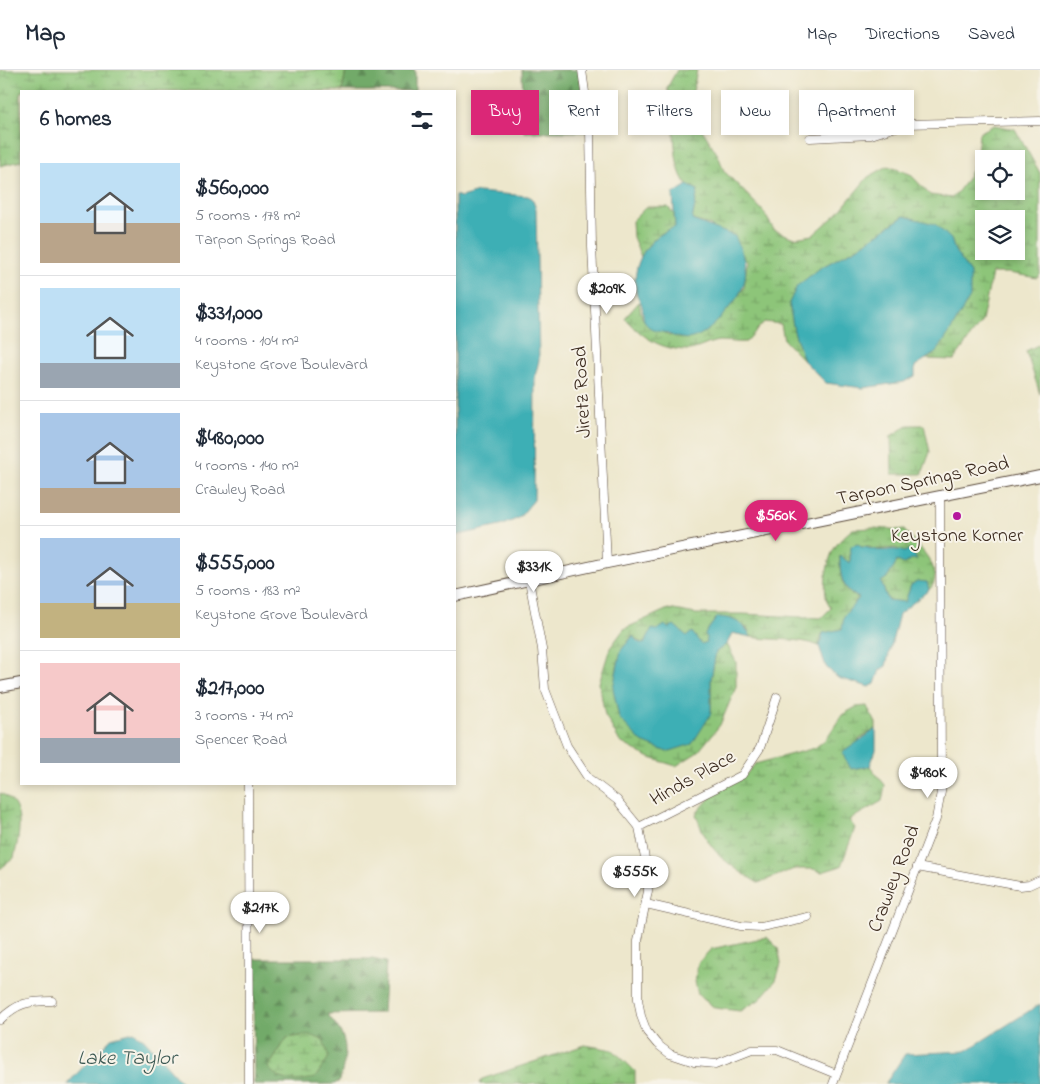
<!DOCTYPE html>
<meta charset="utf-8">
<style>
:root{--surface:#fff;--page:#f6f6f7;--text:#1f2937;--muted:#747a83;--line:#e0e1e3;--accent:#db2777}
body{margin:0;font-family:"Indie Flower",sans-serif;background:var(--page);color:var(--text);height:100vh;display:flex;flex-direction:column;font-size:19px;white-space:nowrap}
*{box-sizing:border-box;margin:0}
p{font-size:16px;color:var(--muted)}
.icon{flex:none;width:28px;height:28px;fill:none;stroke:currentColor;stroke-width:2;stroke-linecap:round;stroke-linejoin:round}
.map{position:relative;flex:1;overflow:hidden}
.drawer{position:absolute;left:20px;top:20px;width:436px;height:695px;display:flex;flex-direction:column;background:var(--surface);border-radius:0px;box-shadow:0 2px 8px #0003}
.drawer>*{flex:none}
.hud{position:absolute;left:471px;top:20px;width:475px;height:45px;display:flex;gap:10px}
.tools{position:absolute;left:975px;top:80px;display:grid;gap:10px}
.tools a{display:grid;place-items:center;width:50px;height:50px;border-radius:0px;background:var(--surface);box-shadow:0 2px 8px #0003;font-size:25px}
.price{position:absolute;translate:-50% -42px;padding:0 11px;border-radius:18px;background:#fff;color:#222;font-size:16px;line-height:32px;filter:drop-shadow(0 1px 2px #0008)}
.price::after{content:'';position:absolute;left:50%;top:30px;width:15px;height:11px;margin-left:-8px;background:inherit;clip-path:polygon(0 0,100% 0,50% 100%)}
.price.selected{background:var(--accent);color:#fff}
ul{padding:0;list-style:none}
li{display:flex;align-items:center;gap:15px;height:125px;padding:0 20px}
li+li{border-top:1px solid var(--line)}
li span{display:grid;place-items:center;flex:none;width:140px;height:100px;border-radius:0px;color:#555}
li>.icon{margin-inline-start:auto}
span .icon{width:60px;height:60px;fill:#fffc;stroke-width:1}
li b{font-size:21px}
h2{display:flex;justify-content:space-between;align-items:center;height:60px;padding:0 20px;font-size:21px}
.pill{padding:0 18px;border-radius:0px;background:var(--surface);box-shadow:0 2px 8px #0003;font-size:18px;line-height:45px}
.pill.selected{background:var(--accent);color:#fff}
header{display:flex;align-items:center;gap:30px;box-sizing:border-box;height:70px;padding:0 25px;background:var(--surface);border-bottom:1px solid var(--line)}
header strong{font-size:24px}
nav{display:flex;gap:28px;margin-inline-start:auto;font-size:18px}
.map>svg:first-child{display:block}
</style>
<header>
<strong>Map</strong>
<nav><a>Map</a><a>Directions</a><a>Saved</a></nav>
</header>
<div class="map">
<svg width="1040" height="1014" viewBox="0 0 1040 1014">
<defs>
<pattern id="forest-firs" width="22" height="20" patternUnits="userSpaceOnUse" patternTransform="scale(1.25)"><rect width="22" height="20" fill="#72aa69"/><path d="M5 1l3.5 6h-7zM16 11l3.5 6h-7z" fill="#5f8b56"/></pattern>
<pattern id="wetland-marsh" width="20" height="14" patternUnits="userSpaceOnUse" patternTransform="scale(1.25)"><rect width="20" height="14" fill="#8dc579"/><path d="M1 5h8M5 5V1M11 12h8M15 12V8" fill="none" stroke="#74a063"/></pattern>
</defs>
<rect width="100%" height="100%" fill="#f7f3e8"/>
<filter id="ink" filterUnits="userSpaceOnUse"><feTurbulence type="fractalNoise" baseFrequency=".02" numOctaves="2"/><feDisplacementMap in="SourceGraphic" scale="10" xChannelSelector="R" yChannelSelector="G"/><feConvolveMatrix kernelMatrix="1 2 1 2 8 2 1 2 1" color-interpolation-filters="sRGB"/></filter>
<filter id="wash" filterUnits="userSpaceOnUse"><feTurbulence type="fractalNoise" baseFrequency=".0096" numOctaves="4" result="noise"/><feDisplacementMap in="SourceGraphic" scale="20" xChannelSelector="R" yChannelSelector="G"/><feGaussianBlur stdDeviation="1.12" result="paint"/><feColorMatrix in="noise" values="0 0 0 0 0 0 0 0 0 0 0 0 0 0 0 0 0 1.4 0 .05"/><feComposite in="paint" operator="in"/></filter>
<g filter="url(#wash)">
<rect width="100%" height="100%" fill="#ede7cc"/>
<!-- forest -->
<g fill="url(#forest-firs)" stroke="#566a44" fill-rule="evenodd">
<polygon points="346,0 415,0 415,21 342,21"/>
<polygon points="522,0 579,0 588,62 524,62"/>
<path d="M253,889H372L386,892L383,943L327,944C350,970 347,978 340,1011L334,1014H254ZM309,965L329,986L315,1008L268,998L287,968Z"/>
</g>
<!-- wetland -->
<g fill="url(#wetland-marsh)" stroke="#64784c" fill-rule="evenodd">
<polygon points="0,0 346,0 342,21 21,21 21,91 0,96"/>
<path d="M677,0H697L692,26L694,57L701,58L718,85L724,101L763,141L774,160L794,168L813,165L838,143L868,107L888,96L910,104L930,125L952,128C972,107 977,90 979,63L994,55L1015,59L1040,103V205L1037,208L1009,203H992L982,251L954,290L926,289L937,282L970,203L955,181L951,169L904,146L857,178L820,198L789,233L794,261L804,291L784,270L781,254L764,252L746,272C737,273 728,271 719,271C709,272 699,279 689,280C661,280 643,268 625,248L639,232L642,248L669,266L721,247L744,218L747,192L710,155L692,150L698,120C695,119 689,117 687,115C669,95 678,45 667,18ZM984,89H1016V121H984ZM984,149H1016V181H984Z"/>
<path d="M646,137H668L674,144L675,157C659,163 648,172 641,187L633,167L632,151Z"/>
<polygon points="1038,275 1040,276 1040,324 1026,281"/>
<polygon points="908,355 924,355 930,382 922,404 892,404 891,366"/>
<path d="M873,458L904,460C916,474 948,501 929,520L927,512L911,515L905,532L888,530L881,512L888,507L897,491L911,479L904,482L895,478L876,480L869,477H861L850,482V493L840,486C840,505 840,520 859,528L855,532L842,559L822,564L819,576C799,567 772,571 751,567L747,558L717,548L708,559V572L701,574L692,563L687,566L668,558L650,565L644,575L632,566C612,592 613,617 619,648L711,644V609L716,582L727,574L736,592V617L720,655L698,682L676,696L650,688L620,672L605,645L599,613L610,578L624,559L668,539L696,544H743L821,548L831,538C820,527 827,489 835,477C840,470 846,464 853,459Z"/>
<path d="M867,636L876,653V659L859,669L851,699L870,696L885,715L882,731L849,750L855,758L841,796L822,802L813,799H794L758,813C726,793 708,782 696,744L715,722L744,707L755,694L815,678L826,669L842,645L856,637Z"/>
<path d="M0,723C27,734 19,766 14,788L0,799Z"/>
<polygon points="767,867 778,878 781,894 776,910 759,930 740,941 715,938 698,925 695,911 698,893 711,879"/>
<path d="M309,965L323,970L329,987L315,1008C294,1012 284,1014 268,998L287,968Z"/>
<polygon points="585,975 613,980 635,1001 635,1014 480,1014 482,1009"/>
</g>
<!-- water -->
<g fill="#3dafb5" stroke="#3c6c6a">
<path d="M687,115L698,120L692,150L735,166C748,195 752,212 729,238C720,249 709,262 695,267C687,271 674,267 666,263C660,261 654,262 649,257C641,251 644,245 642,236C641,232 637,227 636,222C631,193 648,167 675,157L673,124Z"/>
<polygon points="478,122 528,126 532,128 536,139 539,290 535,307 534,430 519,448 500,456 455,466 455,125 461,127"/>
<polygon points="904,146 935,154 951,169 955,181 970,203 970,227 951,260 937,282 915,296 915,306 904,312 863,318 826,313 804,291 794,261 789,233 797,216 820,198 857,178"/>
<path d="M858,474L861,477C868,477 870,479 876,480C887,482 892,477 904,482L911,479L917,490L911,489L904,494L897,491L888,507L881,512L888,530L905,532L911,515L917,511L927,512L929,520L899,544L886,596L880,600L875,614L869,617L838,608L826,597L819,576L823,563L842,559L844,546L859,528C841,519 840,505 840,486L850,493L851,476Z"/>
<path d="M717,547C732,547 745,553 751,567L732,563L727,574L716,582L711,609V644L692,674L667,682L642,672L619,648L613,618L621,580L633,566L638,572L644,574L652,559L657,560L665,555L668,558L674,555L687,566L692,562L701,574L707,572L705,564Z"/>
<polygon points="876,659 876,680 870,696 851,699 842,683"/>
<polygon points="1040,934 1040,1014 885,1014 905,984 966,981"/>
<polygon points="134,962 145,970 183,1014 67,1014 111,968"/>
</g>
</g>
<g filter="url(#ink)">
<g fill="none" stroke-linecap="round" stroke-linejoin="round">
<!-- minor casing -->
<g stroke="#564638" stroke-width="9">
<g id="minor">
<polyline points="582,0 590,59 592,177 607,493"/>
<polyline points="810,68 871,65 906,54 1040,51"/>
<polyline points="528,505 542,579 545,619 567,676 588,708 617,730 639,757 647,799 648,821 638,871 638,929 641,946 647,962 657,974 670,984 694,992 716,994 752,980 777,980 836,1004"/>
<polyline points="248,714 249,1014"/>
<polyline points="639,757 742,705 760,678 777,627"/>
<polyline points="917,797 1020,816 1029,815 1040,810"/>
<polyline points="646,834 741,856 761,857 808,847"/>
<path d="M0,950C17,933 28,931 52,931"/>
<polyline points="833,1014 936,749 941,722 940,427"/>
</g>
</g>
<!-- major casing -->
<g stroke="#564638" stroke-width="12">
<g id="major">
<polyline points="455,526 607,493 1040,406"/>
<polyline points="0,617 21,613"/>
</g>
</g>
<!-- minor -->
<use href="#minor" stroke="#fff" stroke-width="8"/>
<!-- major -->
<use href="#major" stroke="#fff" stroke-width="10"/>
</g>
</g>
<!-- markers -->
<circle fill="#b5179e" stroke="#f7f3e8" stroke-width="2" cx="957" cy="446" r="5"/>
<g text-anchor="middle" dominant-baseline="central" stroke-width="4" stroke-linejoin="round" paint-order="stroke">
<!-- street labels -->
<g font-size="20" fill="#3b2a1e" stroke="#f7f3e8">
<text transform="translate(583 322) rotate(-93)">Jiretz Road</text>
<text transform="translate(923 412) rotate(-12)">Tarpon Springs Road</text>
<text transform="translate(693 709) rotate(-29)">Hinds Place</text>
<text transform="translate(895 809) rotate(-69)">Crawley Road</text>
</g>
<!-- poi labels -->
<g font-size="20" fill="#3b2a1e" stroke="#f7f3e8">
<text x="957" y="466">Keystone Korner</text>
</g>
<!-- water labels -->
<g font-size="21" font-style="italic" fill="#3c5953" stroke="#f7f3e8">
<text x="127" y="989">Lake Taylor</text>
</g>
</g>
</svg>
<div class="tools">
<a><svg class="icon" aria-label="locate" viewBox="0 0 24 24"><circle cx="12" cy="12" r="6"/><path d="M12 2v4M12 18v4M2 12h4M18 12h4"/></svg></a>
<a><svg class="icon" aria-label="layers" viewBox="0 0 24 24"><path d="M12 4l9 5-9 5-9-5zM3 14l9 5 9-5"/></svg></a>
</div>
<b class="price" style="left:607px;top:245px">$209K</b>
<b class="price selected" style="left:776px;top:472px">$560K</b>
<b class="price" style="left:534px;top:523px">$331K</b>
<b class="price" style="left:928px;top:729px">$480K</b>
<b class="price" style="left:635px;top:828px">$555K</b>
<b class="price" style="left:260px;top:864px">$217K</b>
<div class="hud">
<a class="pill selected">Buy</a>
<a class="pill">Rent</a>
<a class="pill">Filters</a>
<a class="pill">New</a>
<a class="pill">Apartment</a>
</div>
<section class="drawer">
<h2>6 homes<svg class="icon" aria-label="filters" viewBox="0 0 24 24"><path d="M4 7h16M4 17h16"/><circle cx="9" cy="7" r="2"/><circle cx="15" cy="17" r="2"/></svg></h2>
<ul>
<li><span style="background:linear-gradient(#bfe0f5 60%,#b9a48a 0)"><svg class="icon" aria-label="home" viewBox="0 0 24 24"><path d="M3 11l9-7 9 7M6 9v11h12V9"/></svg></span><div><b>$560,000</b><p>5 rooms · 178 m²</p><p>Tarpon Springs Road</p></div></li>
<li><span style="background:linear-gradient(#bfe0f5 75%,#9aa5b1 0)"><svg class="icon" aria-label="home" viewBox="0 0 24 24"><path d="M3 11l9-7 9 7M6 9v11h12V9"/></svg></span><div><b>$331,000</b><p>4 rooms · 104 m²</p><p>Keystone Grove Boulevard</p></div></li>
<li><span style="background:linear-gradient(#a9c7e8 75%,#b9a48a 0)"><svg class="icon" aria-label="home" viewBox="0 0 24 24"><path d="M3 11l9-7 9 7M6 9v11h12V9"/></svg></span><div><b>$480,000</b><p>4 rooms · 140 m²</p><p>Crawley Road</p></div></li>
<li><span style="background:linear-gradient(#a9c7e8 65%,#c2b280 0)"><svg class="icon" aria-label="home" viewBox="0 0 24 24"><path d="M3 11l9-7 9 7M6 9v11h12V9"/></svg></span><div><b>$555,000</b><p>5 rooms · 183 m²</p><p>Keystone Grove Boulevard</p></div></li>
<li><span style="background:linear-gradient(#f6c9c9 75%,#9aa5b1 0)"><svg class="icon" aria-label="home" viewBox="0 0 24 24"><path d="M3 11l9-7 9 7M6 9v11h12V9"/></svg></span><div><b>$217,000</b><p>3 rooms · 74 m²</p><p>Spencer Road</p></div></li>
</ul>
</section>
</div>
